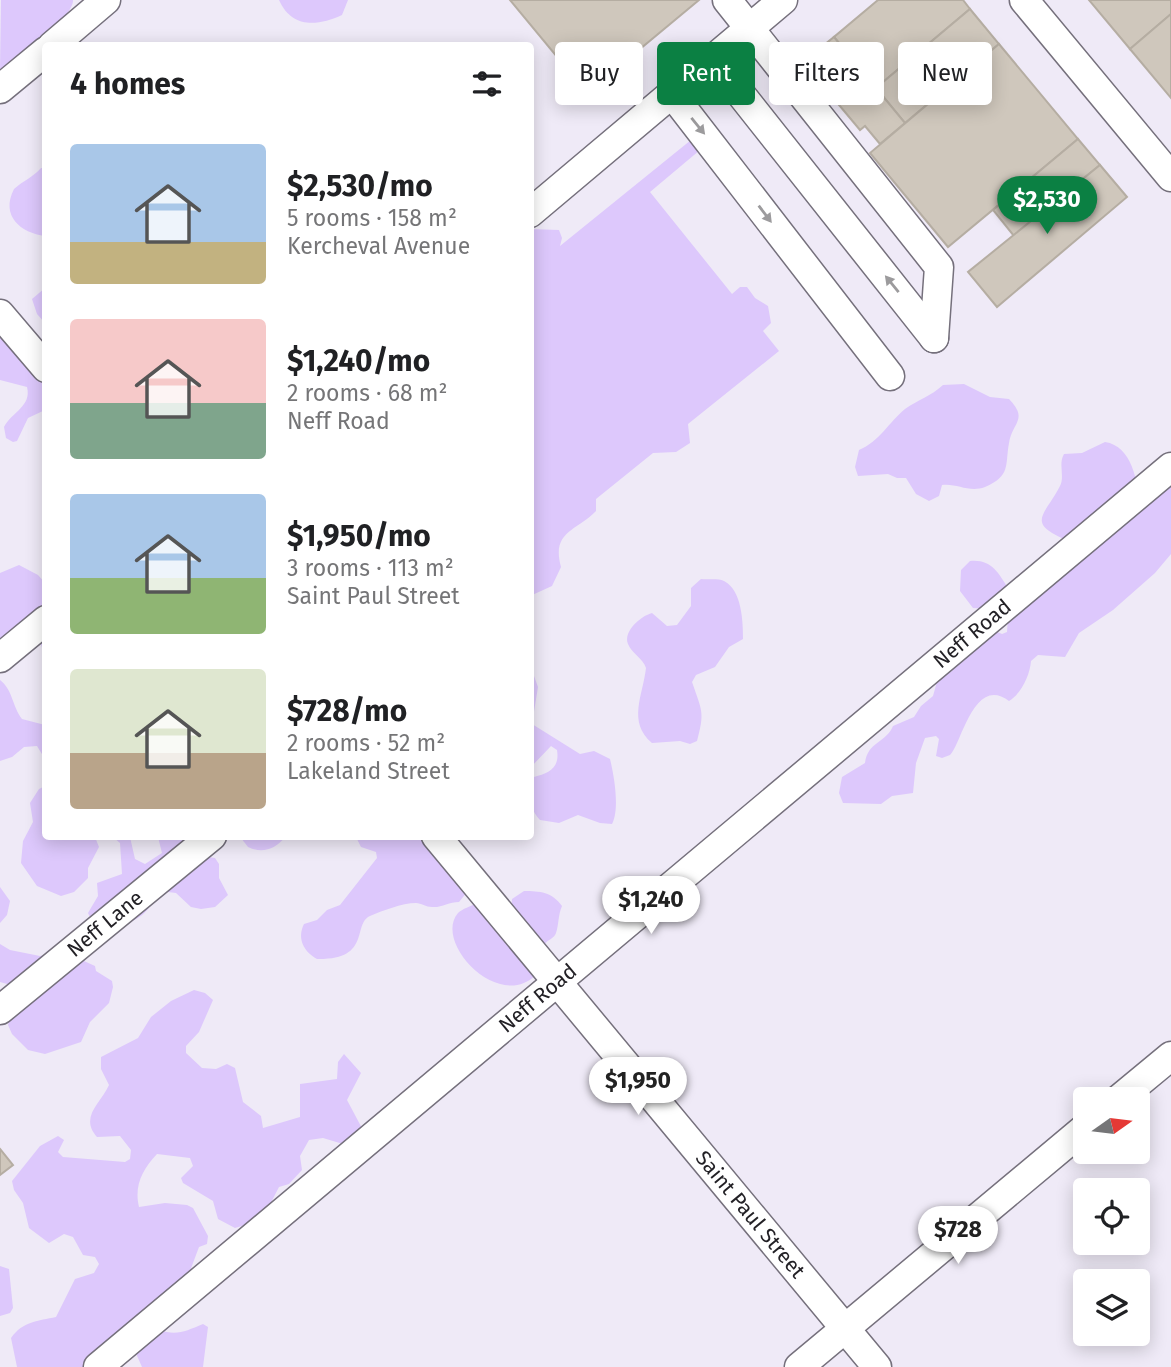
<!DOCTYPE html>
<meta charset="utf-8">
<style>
:root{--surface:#fff;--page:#f6f6f6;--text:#202124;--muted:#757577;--accent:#0b8043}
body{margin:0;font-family:"Fira Sans",sans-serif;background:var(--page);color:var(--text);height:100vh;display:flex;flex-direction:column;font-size:26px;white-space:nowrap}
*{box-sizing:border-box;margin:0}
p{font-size:23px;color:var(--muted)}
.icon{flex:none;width:38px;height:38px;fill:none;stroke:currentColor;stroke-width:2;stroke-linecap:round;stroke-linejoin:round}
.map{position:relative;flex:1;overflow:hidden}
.panel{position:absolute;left:42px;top:42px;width:492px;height:798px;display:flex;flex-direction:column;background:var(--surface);border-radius:7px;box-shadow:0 4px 18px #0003}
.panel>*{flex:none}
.hud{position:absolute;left:555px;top:42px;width:511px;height:63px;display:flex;gap:14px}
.needle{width:46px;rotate:76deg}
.fabs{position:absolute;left:1073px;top:1087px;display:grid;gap:14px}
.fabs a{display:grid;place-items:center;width:77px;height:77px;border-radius:7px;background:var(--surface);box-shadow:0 4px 18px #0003;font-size:35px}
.price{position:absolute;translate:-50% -60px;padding:0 16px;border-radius:24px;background:#fff;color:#222;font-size:23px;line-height:46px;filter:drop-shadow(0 2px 4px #0008)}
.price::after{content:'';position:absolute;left:50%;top:42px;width:21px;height:16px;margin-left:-10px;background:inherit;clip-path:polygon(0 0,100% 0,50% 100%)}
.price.current{background:var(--accent);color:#fff}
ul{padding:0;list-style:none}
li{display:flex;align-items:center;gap:21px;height:175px;padding:0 28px}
li span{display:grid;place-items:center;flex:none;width:196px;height:140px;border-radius:7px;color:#555}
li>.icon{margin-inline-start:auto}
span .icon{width:84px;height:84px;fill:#fffc;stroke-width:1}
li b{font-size:30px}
h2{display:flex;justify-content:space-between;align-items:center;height:84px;padding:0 28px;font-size:30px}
.chip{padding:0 24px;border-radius:7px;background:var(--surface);box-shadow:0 4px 18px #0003;font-size:24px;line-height:63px}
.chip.current{background:var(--accent);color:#fff}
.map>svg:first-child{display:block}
</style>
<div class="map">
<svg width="1171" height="1367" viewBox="0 0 1171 1367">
<rect width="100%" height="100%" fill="#efeaf7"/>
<!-- green -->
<g fill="#ddc8fc">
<path d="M1,0H73C74,17 17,63 0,69Z"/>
<path d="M279,0H348L342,15C318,26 292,29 279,0Z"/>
<path d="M691,140L700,150L650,192L732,294L740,287H747L755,298L768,306L771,323L763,331L779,351L688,424L690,443L676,452L653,453L596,499V511C577,531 551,531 561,567L552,586L530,596V229L559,230L562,238L560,246Z"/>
<path d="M41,168H45V236C21,233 0,216 14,189C23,181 33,177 41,168Z"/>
<polygon points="45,288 45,323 37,314 32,299"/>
<path d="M0,335L45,369V410L28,418L17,441L13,442L6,438L4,427C12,412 32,406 27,387L0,380Z"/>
<path d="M964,384L990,397L1009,399C1029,420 1012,422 1009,443C1005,465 1011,476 985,487C969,493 957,483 942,485L939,496L929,501L916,494L906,478H897L888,474L858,476L855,467L859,450C879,442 889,422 905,409C918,400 931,396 943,385Z"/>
<path d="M1105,442C1132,446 1138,482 1139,504C1159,498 1164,492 1171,472V554L1155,573L1113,610L1079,633L1065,657L1038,655L1031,661C1030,675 1021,694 1009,701C974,674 961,745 950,755L942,758L936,756L939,739L936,736L925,738L916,763L913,793L892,796L881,804L843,803L839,793L842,777L865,763C867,742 887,742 893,726L914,717L921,706L933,696L938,678L952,671L955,658L993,630L1002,634L1007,632L1008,617L990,609L973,608L960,591L961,570L970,561C991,559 998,572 1008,588L1071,542C1024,523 1044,517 1060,486C1065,476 1058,464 1064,454L1082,453Z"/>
<polygon points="19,565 38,575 45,583 45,657 38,635 0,648 0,573"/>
<path d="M701,579C708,580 718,578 724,581C742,590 743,622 743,639L729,647L715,667L696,675L692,682C702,711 705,712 697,741L690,744L680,741L652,743C627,722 643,695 646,668C643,658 632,654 628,644C623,631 641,616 652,613L667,626L677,625L691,606V588Z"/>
<path d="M530,665L538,687L532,724L580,754L594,751L610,759C614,775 620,809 612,824L600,823L578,815L559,823L540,820C529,808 526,792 534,777C549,773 560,768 557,750L551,746L530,768Z"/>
<path d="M0,680C13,690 12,706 22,719L45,725V759L37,746L24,747L12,757L0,761Z"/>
<polygon points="45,786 46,836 95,837 99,847 88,868 88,878 74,892 61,896 37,886 21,863 23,841 33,822 30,803 39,789"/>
<path d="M113,837H130L135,859L145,864L162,853L158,837H206L208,857L215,858L219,864V878L228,895L215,907L201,909L191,907L176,893L160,891C154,895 155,898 151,905C137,926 116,926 94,925L88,913L98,896L97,883L122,874L120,843Z"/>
<path d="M356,837H443L467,892L459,902C449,902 441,908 432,907C426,907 421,903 416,903C402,903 382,911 370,916C352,924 372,960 317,959C303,951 297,938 304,924L317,920L327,910L340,905L377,858L376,852L361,847Z"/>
<path d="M241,838V837H285C276,849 262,854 248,847Z"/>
<polygon points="0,887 10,901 7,915 0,923"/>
<path d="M524,891C540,891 552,892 562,906C558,915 559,924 556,933C554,939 548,939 545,944C539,954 544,966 536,975C498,1012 433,942 458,913C462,909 471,906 477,903L511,912L512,899Z"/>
<polygon points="0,944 10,950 40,956 62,951 95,966 96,971 112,981 113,987 109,1003 90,1022 81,1042 45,1054 28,1050 12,1034 8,1025 18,987 0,982"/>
<path d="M194,990L205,993L213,1000L199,1032L186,1046V1053L202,1068L216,1069L227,1064L235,1068L243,1102L261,1116L263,1128L300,1117V1084L337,1079L338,1062L344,1054L361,1073L347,1100L364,1132L343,1144L323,1138L309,1140L300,1156L302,1170L289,1184L279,1187L262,1220L235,1228L218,1219L213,1201L183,1183L181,1178L193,1166L190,1158L157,1154C142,1170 134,1186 139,1207L165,1203L187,1205L193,1208L208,1236L207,1244L199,1247L187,1279L159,1330C177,1336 186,1331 203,1324L208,1327L203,1367H142L134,1349L90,1355L91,1367H17L11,1338C23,1321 38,1321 56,1317L75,1279L94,1273L99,1264L95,1257L83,1255L73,1237L64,1234L49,1243L29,1228L23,1203L14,1190L12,1181L40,1146L58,1136L64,1140L58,1152L63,1157L125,1162L130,1159L131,1150L120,1136L97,1137C79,1117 101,1103 109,1085L101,1069V1057L138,1038L151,1017L171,1001Z"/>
<polygon points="0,1266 9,1269 13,1308 10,1313 0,1316"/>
</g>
<!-- building -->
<g fill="#cfc7bc" stroke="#b5ada2" stroke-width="2">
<polygon points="510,0 699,0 587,93"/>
<polygon points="878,0 963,0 970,9 876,88 834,37"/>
<polygon points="1089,0 1171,0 1171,14 1130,49"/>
<polygon points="970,9 999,44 905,123 876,88"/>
<polygon points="1171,14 1171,98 1130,49"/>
<polygon points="834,37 905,123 880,144 865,126 860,130 803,62"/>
<polygon points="999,44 1078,139 948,247 870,153"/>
<polygon points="1078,139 1100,165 1014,236 993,210"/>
<polygon points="1100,165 1127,197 997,307 968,272"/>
<polygon points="0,1149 13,1165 0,1175"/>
</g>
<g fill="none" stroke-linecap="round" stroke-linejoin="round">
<!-- minor casing -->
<g stroke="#75707c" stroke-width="31">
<g id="minor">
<polyline points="727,0 939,267 934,338"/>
<polyline points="1024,0 1171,177"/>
<polyline points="52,46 106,0"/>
<polyline points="713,59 934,338"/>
<polyline points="0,89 46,51"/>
<polyline points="672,94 890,376"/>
<polyline points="530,213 783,0"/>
<polyline points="0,314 46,368"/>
<polyline points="0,658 46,620"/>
<path id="s1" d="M436,836L877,1367"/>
<path id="s2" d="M0,1010L212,836"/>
<polyline points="1119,1099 1171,1056"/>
<path id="s3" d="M98,1367L1171,467"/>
<polyline points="799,1367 1085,1128"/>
</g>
</g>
<!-- minor -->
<use href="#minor" stroke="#fff" stroke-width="28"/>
</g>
<!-- one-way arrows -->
<defs><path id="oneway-solid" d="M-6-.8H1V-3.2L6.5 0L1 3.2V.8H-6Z" transform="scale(1.75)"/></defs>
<g fill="#9c9b9d">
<use href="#oneway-solid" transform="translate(698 126) rotate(51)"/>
<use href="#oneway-solid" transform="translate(765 214) rotate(53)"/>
<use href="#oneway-solid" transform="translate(892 284) rotate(-129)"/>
</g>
<g text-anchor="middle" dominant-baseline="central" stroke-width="5" stroke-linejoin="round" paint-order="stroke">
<!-- street labels -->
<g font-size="21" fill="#232126" stroke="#efeaf7">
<text stroke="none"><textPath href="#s3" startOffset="1141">Neff Road</textPath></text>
<text stroke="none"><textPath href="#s2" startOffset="136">Neff Lane</textPath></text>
<text stroke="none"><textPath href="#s3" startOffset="574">Neff Road</textPath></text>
<text stroke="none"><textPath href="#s1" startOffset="492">Saint Paul Street</textPath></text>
</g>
</g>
</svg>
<div class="fabs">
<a><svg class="needle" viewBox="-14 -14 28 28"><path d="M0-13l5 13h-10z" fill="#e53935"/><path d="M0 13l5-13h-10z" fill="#757577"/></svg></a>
<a><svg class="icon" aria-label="locate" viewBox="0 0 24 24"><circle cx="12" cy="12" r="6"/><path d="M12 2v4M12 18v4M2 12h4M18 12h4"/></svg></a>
<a><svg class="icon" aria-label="layers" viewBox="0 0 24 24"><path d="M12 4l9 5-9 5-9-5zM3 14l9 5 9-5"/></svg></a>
</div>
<b class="price current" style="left:1047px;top:236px">$2,530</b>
<b class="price" style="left:651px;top:936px">$1,240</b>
<b class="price" style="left:638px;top:1117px">$1,950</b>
<b class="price" style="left:958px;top:1266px">$728</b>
<div class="hud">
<a class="chip">Buy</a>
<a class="chip current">Rent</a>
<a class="chip">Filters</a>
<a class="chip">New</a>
</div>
<section class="panel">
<h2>4 homes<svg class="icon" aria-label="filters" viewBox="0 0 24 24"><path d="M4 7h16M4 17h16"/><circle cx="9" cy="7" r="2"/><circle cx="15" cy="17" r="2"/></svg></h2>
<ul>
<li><span style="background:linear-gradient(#a9c7e8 70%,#c2b280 0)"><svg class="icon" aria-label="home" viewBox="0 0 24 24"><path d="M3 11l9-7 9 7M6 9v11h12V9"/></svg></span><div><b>$2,530/mo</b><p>5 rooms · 158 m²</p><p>Kercheval Avenue</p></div></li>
<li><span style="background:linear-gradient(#f6c9c9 60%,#7fa58c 0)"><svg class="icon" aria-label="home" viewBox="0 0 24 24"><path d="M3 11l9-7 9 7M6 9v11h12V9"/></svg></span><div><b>$1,240/mo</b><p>2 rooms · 68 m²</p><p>Neff Road</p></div></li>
<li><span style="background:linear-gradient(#a9c7e8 60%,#8fb573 0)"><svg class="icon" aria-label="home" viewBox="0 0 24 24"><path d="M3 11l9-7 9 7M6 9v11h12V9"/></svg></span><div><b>$1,950/mo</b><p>3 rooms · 113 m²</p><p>Saint Paul Street</p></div></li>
<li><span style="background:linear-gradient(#dfe7d0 60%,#b9a48a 0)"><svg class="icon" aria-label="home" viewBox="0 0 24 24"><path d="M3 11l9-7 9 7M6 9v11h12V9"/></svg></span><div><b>$728/mo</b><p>2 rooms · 52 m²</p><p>Lakeland Street</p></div></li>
</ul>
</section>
</div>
